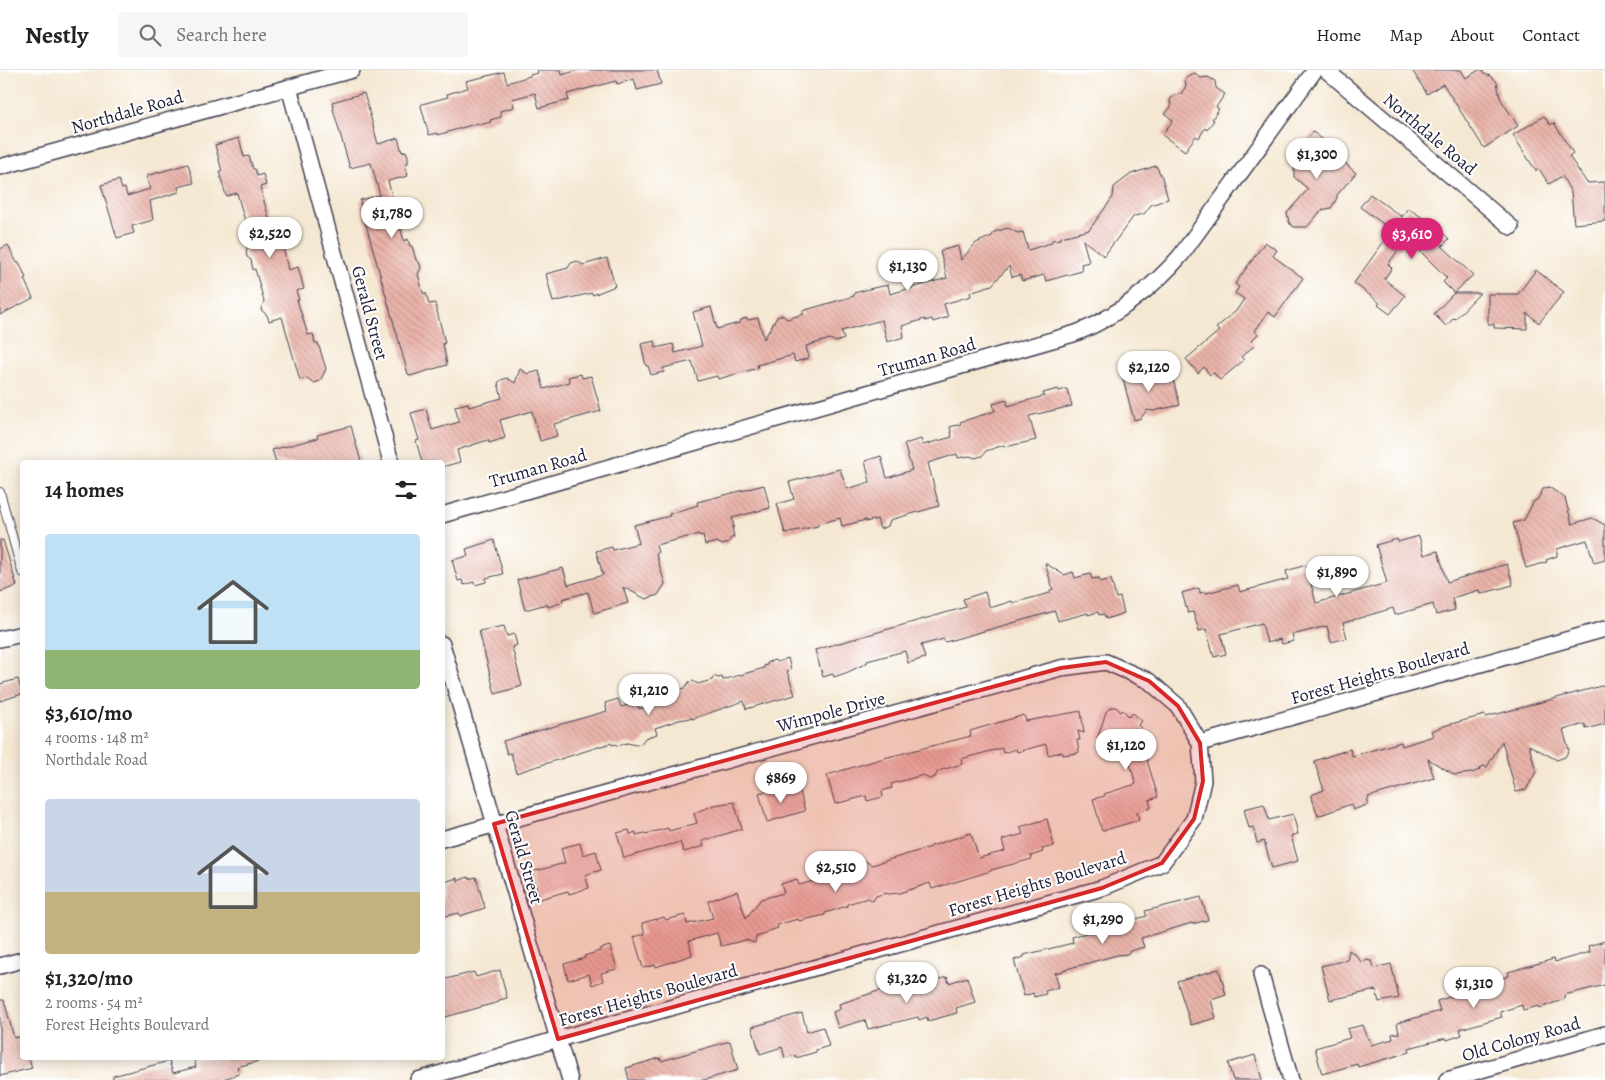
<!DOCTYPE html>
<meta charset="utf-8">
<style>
:root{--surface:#fff;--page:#f6f6f6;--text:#222;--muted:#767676;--line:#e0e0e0;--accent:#db2777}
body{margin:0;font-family:Alegreya,serif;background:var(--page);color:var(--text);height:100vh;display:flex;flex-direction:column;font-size:19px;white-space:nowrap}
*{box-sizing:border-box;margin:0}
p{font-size:16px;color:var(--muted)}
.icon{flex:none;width:28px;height:28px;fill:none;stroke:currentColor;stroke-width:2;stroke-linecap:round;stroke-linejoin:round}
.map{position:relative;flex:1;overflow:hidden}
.side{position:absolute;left:20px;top:390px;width:425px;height:600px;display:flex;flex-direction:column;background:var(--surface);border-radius:5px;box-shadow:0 2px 12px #0003}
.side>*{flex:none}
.price{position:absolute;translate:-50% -42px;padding:0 11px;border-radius:18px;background:#fff;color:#222;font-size:16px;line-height:32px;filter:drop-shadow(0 1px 2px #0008)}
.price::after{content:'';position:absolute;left:50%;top:30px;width:15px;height:11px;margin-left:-8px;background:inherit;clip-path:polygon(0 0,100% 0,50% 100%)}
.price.selected{background:var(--accent);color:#fff}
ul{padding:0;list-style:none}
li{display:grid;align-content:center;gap:10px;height:265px;padding:0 25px}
li span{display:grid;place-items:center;height:155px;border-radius:5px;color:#555}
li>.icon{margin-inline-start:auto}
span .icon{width:90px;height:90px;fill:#fffc;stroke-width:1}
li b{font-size:21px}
h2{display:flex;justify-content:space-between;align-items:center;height:60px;padding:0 25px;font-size:21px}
header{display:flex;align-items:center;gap:30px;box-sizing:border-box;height:70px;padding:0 25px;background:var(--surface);border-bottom:1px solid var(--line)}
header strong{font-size:24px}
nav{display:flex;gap:28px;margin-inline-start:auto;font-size:18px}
.search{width:350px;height:45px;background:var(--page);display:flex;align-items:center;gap:12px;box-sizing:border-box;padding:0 18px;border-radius:5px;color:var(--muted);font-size:19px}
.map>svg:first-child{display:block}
</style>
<header>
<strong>Nestly</strong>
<div class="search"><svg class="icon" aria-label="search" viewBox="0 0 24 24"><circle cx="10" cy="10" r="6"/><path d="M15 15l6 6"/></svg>Search here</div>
<nav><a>Home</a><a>Map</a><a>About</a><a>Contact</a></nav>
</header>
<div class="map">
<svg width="1605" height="1010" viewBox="0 0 1605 1010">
<defs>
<pattern id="building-back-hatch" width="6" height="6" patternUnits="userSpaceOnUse" patternTransform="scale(1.25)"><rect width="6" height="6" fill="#e9b3a9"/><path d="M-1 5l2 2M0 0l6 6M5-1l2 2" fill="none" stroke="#c89a92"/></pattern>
</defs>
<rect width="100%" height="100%" fill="#fff"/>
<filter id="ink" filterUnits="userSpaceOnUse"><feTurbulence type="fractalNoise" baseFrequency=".02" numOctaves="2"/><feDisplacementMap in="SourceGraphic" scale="10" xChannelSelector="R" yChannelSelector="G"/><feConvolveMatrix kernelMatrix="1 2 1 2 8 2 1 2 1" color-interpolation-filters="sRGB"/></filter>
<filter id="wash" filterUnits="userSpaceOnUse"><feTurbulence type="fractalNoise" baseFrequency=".0096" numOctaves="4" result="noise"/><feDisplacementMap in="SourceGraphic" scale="20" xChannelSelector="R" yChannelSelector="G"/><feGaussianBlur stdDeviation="1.12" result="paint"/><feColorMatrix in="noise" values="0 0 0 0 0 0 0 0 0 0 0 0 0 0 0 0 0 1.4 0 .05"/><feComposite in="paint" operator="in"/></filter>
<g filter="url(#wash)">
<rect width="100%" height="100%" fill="#f5e8d3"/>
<g id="blocks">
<!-- building -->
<g fill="url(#building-back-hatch)">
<polygon points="537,0 561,0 562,5 578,0 657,0 661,14 637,20 634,9 617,14 616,11 567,24 569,30 539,38 535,23 512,29 514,37 500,41 501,47 490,50 491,52 479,55 478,53 438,65 438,63 429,65 421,36 422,34 448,27 447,24 468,18 466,11 504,2 507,13 530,6 530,5 538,3"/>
<polygon points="1412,0 1461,0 1466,8 1479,0 1482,0 1484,4 1491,6 1497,12 1500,28 1518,56 1484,78 1443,14 1427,24"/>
<polygon points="1195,3 1201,8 1208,7 1215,11 1216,18 1225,24 1216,37 1219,39 1212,49 1214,50 1207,60 1205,58 1199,68 1196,66 1185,81 1162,65 1173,50 1165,44 1171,37 1170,30 1174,25 1181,24 1186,16 1185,10 1189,5"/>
<polygon points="364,23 378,74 398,68 402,82 406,81 408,86 408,93 405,94 408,106 388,111 404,171 408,169 410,176 412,176 416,190 419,192 421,198 418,204 423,223 426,223 429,234 435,233 445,273 443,273 447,295 410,306 408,304 361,137 360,130 380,125 371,93 350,98 333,39 334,38 332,32"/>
<polygon points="1544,46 1550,55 1554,53 1573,83 1569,86 1587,113 1605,112 1605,151 1574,154 1571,122 1562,106 1549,114 1539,99 1536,101 1513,65"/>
<polygon points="1313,62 1330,75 1335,81 1334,83 1356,103 1337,125 1337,128 1331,138 1322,140 1307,157 1294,157 1289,153 1287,143 1308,119 1294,107 1294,92 1290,88 1297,80 1297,77 1302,73 1304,73"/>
<polygon points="239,68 244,87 249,86 253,99 255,99 257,106 263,104 266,115 260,117 272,159 279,157 288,200 298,197 304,219 296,221 299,230 297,230 308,265 313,264 315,273 318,273 326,299 320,311 314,313 307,308 300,310 282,247 269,251 267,245 261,240 264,231 255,199 253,200 251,190 247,187 246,182 250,169 237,123 226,126 219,101 222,101 215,75"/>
<polygon points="188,94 194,113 178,117 179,122 150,131 153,150 132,156 134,163 117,168 101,115 119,110 122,119 125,118 127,126 150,119 146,106"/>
<polygon points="1156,96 1162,107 1168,129 1151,135 1144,144 1134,146 1104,186 1083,170 1089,192 1081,194 1082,201 1046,211 1044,205 1022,211 1020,205 1012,207 1009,196 992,215 970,222 971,226 944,234 948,247 933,252 932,249 925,251 925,249 902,256 904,267 887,272 882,250 841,261 844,269 836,272 830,269 806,276 809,288 795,292 793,285 757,295 758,298 718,309 717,306 698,311 692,291 663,298 664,302 651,305 648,296 646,296 641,274 655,271 656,278 673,274 675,283 702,276 693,242 711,237 717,259 739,253 741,250 746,248 749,250 758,248 764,269 777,247 782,245 787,249 804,244 802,241 854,226 854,223 873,218 888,215 890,224 947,208 940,181 958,176 961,190 976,173 992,166 994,162 1008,158 1018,163 1023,162 1028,180 1051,173 1052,170 1061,169 1061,167 1089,160 1113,127 1114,117 1131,104"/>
<polygon points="1370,124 1402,147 1408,138 1430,153 1431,151 1449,169 1442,176 1473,205 1454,223 1480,223 1455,249 1454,248 1446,256 1434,244 1454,223 1443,212 1447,208 1407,168 1388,194 1392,198 1384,209 1405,226 1390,244 1378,235 1380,233 1354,213 1392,160 1360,137"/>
<polygon points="1265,172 1277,180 1273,186 1303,208 1275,247 1268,242 1255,261 1258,264 1251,271 1255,275 1241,287 1244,290 1220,310 1214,303 1210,305 1204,297 1198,303 1186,289 1219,261 1216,258 1236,241 1244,229 1235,223 1239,217 1235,214"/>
<polygon points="8,175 17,193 19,192 26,208 24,209 33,228 0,245 0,179"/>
<polygon points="607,188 615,216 593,225 592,223 553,232 546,204 568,198 571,193 577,191 583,195"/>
<polygon points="1536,200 1564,222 1539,253 1527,243 1527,259 1494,258 1494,254 1488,254 1488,224 1518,224"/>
<polygon points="1138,297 1143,314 1172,306 1180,335 1153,341 1147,340 1141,348 1134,350 1121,302"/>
<polygon points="520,299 528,304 539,301 544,319 570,312 568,307 581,304 582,308 591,306 601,341 554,354 557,366 540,371 532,341 500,350 505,368 489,373 488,370 457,380 460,392 442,397 442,392 422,392 416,371 419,370 411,343 426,339 432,360 459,352 455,336 468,333 469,337 502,328 498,313 501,310 507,308 515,313"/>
<polygon points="1058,319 1059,321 1067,319 1072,336 1029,346 1036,370 1005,377 1004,375 986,381 982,386 975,388 970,386 958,388 957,384 928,393 939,436 890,450 888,456 880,459 877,449 866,452 866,450 842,456 840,448 818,454 818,456 785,463 777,434 794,429 789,412 840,399 847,419 870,412 865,391 881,386 887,408 912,400 904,374 921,369 923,375 952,367 950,357 961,354 960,352 995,341 993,334 1007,330 1008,336 1044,326 1043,323"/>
<polygon points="351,356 361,392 276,392 272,380 318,368 317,365"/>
<polygon points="764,415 770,438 732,448 734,457 732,457 734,467 731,468 728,473 722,475 717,472 705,475 703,465 700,466 699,464 656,475 658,483 656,484 665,514 658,525 646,529 623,517 628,533 594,543 588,522 562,529 563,532 548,537 547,534 525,540 517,510 563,498 568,515 603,505 596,481 612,477 613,480 639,473 634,455 670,446 669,444 698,435 697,432"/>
<polygon points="1549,417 1565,428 1572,454 1592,448 1605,455 1605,490 1594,493 1587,470 1557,479 1557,486 1546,490 1547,492 1526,498 1513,453 1524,450 1534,431 1537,430 1543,419"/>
<polygon points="1419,466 1424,485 1438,481 1447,512 1507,494 1513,515 1480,524 1479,520 1452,528 1455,540 1436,545 1433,534 1395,545 1393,538 1343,553 1347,568 1331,572 1327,556 1292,565 1294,571 1282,574 1280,569 1267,573 1262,553 1221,564 1226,584 1214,587 1206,559 1199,561 1193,542 1188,543 1182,523 1199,518 1200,523 1206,522 1206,523 1238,515 1240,522 1288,509 1286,501 1306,495 1316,533 1387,513 1376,475 1397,469 1398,472"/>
<polygon points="0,470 3,470 17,516 0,522"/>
<polygon points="494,470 503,504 486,508 486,512 475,515 474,512 464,515 462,510 458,511 452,490 468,486 466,479"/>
<polygon points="1045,493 1064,505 1073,502 1075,508 1090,504 1092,509 1099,508 1100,512 1111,509 1116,528 1120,527 1124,543 1106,549 1104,544 1099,545 1098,542 1088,545 1088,543 1058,551 1055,541 945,572 944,569 921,575 925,588 908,593 905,581 867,591 867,593 848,602 834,607 833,604 823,607 815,580 966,537 963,529 985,522 990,538 1012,531 1013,533 1050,523 1050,520 1053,519"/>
<polygon points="504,556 507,566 514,564 517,575 512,577 522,616 495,624 479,561"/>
<polygon points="788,588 791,600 787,601 795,625 746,639 744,631 692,649 692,648 679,650 655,658 657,664 645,668 641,674 636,675 627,673 617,676 616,674 612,675 611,673 516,703 511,683 507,684 503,671 607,641 605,633 618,629 621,637 637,632 639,639 663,632 661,625 685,618 689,612 693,611 698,614 712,610 714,606 718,608 722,607 723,610 764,598 764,596 767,595 768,592 775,590 777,592"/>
<polygon points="18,609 22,624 0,631 0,614"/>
<polygon points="1605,615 1605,654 1586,659 1585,654 1563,660 1569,680 1565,687 1557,690 1529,675 1536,702 1526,720 1516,722 1502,671 1487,697 1483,696 1479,700 1472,703 1455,705 1428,689 1434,708 1368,727 1369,729 1367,730 1369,734 1353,740 1351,734 1318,746 1311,725 1324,720 1314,691 1350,679 1352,686 1401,672 1402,676 1433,666 1431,661 1447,655 1481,646 1485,645 1486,647"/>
<polygon points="1111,637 1116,637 1121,642 1123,640 1129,647 1133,643 1142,651 1138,655 1143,660 1148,679 1144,680 1158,727 1149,730 1151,738 1137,742 1139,750 1102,761 1093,729 1105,726 1104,724 1136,714 1127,685 1120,687 1118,680 1112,682 1105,676 1106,669 1098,667 1106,642"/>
<polygon points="1081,641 1084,663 1078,661 1080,670 1077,670 1079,682 1078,683 1063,685 1062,682 1048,685 1046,674 1017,682 1016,679 1003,683 1002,678 961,689 962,694 938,701 935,707 929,709 923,705 891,714 892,718 882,721 883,727 867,731 866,726 835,734 827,705 884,688 971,666 970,661 1024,645 1026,651"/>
<polygon points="799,718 805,741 767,752 759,723 774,719 776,725"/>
<polygon points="734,732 742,759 702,771 704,776 684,782 680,772 624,788 617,763 629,760 630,764 636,762 636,765 645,763 646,764 668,758 669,761 697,753 694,743 714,735"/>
<polygon points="1264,734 1269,750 1293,744 1298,764 1291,766 1298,791 1272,798 1264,771 1257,773 1253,757 1249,758 1244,739"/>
<polygon points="1047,749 1054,776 1042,779 1043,782 1031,786 1032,789 991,800 991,801 932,819 930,813 900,823 889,824 886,823 876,826 873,831 868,828 847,834 847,836 825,843 825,845 799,851 798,849 777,855 778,858 766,862 766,864 756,867 755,873 746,870 721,876 717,863 689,871 692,885 656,897 655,895 643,898 634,867 645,864 642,853 664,847 666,850 685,845 687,854 713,848 708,831 737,821 746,848 761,829 784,823 781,814 797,809 799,815 842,803 851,808 856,796 860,795 863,790 872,795 931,777 931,776 971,763 979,788 1005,781 1002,770 1023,764 1020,757"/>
<polygon points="580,773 583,785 596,781 601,800 585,805 589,818 569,824 568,821 540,829 532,802 565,793 561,778"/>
<polygon points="468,807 469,809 476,807 485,838 460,846 459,843 442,847 442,813 457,808 458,811"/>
<polygon points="1201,827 1208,850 1192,854 1192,853 1141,868 1144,877 1130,881 1127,884 1117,885 1063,900 1063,901 1055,903 1059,917 1045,921 1046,924 1034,927 1033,923 1024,926 1014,890 1024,887 1024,885 1073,873 1072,867 1147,846 1145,841"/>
<polygon points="1605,871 1605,915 1564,925 1565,929 1540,938 1539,936 1523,940 1522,935 1500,942 1502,947 1460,959 1462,965 1447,970 1446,968 1409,978 1410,982 1358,997 1357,994 1322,1004 1315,978 1350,968 1347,959 1363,955 1368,969 1369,968 1371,975 1393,969 1392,964 1399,963 1397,953 1440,941 1437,931 1465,922 1464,920 1509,906 1508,902 1554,889 1555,892 1590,882 1588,876"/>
<polygon points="610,876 617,899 601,903 603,911 592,915 589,904 568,910 564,894 585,888 584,886 600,881 599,879"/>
<polygon points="1349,880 1357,886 1361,892 1369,890 1369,891 1372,891 1374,898 1391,894 1399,928 1379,932 1376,920 1330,930 1321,896 1347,890"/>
<polygon points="1219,899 1226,925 1211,930 1216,948 1191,955 1177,911"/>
<polygon points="500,900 507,928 499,930 499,932 442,948 442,910 474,902 476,907"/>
<polygon points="947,907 949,913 967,907 975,932 956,938 957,943 928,951 927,947 919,950 918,947 868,959 865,950 838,958 833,942 840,939 839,934 887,918 888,920 898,917 899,921 921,914 921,912 933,909 933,911"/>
<polygon points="0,930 4,930 14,968 22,966 22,988 29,988 32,998 0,1006"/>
<polygon points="802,943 807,962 823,957 829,976 816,980 816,982 796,988 795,985 785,988 782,977 760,984 752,957"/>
<polygon points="730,971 738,1000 704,1010 629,1010 626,998 660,988 661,991"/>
<polygon points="1255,985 1262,1010 1233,1010 1228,993"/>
<polygon points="194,988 258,988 259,991 237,997 239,1004 220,1010 113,1010 113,1006 169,991 173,1003 196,997"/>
</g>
</g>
</g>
<g filter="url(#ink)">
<use href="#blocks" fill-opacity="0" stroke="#424052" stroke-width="1"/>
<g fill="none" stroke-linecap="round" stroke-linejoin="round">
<!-- lane casing -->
<g stroke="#424052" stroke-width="10">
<polyline id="lane" points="0,422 22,502"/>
</g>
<!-- street casing -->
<g stroke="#424052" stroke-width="18">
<g id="street">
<polyline points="1326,0 1511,157"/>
<polyline points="289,17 391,392"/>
<polyline points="0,97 352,0"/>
<path d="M442,445L1073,264C1111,251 1156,215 1181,185L1315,0"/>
<polyline points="0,569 22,564"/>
<polyline points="442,574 570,1010"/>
<polyline points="1200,673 1605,559"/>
<polyline points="0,896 22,890"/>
<polyline points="1261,905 1291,1010"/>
<polyline points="418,1010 558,969 1102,818 1162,793 1194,749 1203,711 1200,673 1178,636 1149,611 1106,592 1061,598 442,769"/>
<polyline points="1447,1010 1605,964"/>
</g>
</g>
<!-- lane -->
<use href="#lane" stroke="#fff" stroke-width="8"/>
<!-- street -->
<use href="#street" stroke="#fff" stroke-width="15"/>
</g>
</g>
<!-- marked area -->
<path fill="#d62828" fill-opacity="0.2" stroke="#d62828" stroke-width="4" stroke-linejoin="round" d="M1106,592L1149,611L1178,636L1200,673L1203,711L1194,749L1162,793L1102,818L558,969L494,754L1061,598Z"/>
<g text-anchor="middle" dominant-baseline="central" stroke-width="4" stroke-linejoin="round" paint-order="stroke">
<!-- street labels -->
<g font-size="18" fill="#22223b" stroke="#fff">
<text transform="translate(127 42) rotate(-16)">Northdale Road</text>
<text transform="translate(1430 64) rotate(40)">Northdale Road</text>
<text transform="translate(370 243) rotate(75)">Gerald Street</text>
<text transform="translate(927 287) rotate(-16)">Truman Road</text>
<text transform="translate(538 398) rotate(-16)">Truman Road</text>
<text transform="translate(1380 603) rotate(-16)">Forest Heights Boulevard</text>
<text transform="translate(831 642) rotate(-15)">Wimpole Drive</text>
<text transform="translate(524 787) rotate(74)">Gerald Street</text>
<text transform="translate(1037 814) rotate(-17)">Forest Heights Boulevard</text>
<text transform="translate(648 925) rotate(-16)">Forest Heights Boulevard</text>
<text transform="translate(1521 969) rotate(-16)">Old Colony Road</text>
</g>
</g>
</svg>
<b class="price" style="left:1317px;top:110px">$1,300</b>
<b class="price" style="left:392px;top:169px">$1,780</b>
<b class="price" style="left:270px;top:189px">$2,520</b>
<b class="price selected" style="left:1412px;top:190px">$3,610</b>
<b class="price" style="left:908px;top:222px">$1,130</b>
<b class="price" style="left:1149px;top:323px">$2,120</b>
<b class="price" style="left:1337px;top:528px">$1,890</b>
<b class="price" style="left:649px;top:646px">$1,210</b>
<b class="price" style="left:1126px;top:701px">$1,120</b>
<b class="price" style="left:781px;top:734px">$869</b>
<b class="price" style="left:836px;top:823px">$2,510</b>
<b class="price" style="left:1103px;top:875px">$1,290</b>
<b class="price" style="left:907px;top:934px">$1,320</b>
<b class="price" style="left:1474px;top:939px">$1,310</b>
<section class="side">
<h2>14 homes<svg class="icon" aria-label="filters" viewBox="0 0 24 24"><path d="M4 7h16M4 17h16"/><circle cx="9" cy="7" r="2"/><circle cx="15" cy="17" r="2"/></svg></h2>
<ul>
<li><span style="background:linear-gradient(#bfe0f5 75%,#8fb573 0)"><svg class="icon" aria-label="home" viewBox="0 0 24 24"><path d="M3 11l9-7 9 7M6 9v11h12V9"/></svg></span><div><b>$3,610/mo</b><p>4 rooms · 148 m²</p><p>Northdale Road</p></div></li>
<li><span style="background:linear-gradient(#c9d6e8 60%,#c2b280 0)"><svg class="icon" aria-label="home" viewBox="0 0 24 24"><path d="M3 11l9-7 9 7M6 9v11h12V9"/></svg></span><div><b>$1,320/mo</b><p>2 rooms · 54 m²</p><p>Forest Heights Boulevard</p></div></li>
</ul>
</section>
</div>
